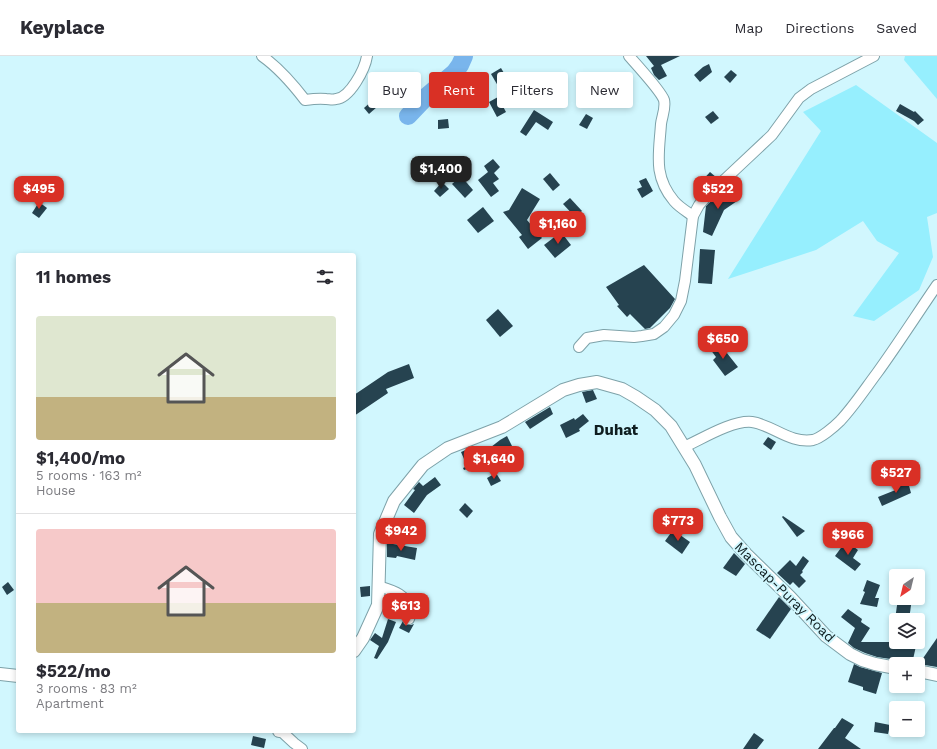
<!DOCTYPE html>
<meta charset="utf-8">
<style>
:root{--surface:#fff;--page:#f7f7f7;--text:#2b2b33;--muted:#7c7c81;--line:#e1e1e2;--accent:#d93025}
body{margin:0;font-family:"Work Sans",sans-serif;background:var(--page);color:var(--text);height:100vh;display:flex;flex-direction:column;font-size:15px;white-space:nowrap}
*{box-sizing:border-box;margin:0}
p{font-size:13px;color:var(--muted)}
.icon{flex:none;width:22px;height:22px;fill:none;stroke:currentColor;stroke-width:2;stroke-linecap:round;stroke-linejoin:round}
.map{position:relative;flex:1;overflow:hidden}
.drawer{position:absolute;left:16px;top:197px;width:340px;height:480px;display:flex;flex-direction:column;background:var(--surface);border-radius:4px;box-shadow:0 2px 6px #0003}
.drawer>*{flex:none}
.hud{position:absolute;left:368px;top:16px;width:380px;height:36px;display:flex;gap:8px}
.needle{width:26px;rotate:215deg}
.controls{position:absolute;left:889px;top:513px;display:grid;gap:8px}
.controls a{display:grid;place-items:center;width:36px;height:36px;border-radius:4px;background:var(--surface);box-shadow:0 2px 6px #0003;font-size:20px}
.price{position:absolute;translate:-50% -34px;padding:0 9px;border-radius:8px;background:var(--accent);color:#fff;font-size:13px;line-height:26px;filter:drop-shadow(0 1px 2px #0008)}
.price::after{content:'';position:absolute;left:50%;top:24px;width:12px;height:9px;margin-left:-6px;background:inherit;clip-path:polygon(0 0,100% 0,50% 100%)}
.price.current{background:#222;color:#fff}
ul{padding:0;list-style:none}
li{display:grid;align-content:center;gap:8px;height:212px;padding:0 20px}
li+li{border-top:1px solid var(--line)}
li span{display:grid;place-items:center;height:124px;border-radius:4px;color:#555}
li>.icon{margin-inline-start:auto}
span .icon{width:72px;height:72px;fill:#fffc;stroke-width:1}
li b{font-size:17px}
h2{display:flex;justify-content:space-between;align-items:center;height:48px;padding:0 20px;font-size:17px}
.tag{padding:0 14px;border-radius:4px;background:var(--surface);box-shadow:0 2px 6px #0003;font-size:14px;line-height:36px}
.tag.current{background:var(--accent);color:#fff}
header{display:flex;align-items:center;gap:24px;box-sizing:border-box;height:56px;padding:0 20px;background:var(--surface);border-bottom:1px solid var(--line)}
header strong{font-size:19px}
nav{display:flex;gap:22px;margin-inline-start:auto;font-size:14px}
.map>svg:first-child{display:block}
</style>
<header>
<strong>Keyplace</strong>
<nav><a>Map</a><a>Directions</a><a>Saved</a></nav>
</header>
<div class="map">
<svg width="937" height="693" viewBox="0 0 937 693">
<rect width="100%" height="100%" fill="#d1f7fe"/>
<!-- green -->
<g fill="#96effe">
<polygon points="905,0 937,0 937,43 904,4"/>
<polygon points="856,29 937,87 937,157 927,161 933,201 919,234 874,265 853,260 899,197 877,185 863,165 816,194 728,223 821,75 803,56"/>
</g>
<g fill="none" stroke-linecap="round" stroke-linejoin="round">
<!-- river -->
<polyline stroke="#79b5ec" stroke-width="18" points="408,60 428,39 455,16 460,9 464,0"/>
</g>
<!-- building -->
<g fill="#264350">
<polygon points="646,0 680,0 661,9 667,20 659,24 654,19 651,12 654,10"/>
<polygon points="709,8 712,16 700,26 694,19 703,11"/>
<polygon points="501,12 511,29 501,35 491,18"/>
<polygon points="731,14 737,19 730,27 724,21"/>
<polygon points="381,37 386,43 369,58 364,52"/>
<polygon points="439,38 451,45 447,52 435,45"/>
<polygon points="498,41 506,56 497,61 489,46"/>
<polygon points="900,48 914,56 915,55 924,64 918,69 914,65 896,55"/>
<polygon points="534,54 553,66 548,74 536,66 526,80 520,76"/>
<polygon points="713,55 719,62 711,68 705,61"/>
<polygon points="586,58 593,62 587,73 579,69"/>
<polygon points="448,63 449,72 438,73 438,64"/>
<polygon points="493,103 500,111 494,117 499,123 493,127 499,135 491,141 478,124 488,116 484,110"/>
<polygon points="710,116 717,122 705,133 699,128"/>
<polygon points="550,117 560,129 553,135 543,123"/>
<polygon points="461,120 473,134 465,142 452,128"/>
<polygon points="646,122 653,135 642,142 637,133 642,131 639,125"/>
<polygon points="442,126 449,133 440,141 434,135"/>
<polygon points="731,131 740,143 724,154 712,180 703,176 706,150 709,147"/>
<polygon points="522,132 540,143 527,164 542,182 528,193 519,181 522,179 503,156 509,154"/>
<polygon points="570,142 582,155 575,161 563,148"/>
<polygon points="39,146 47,152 39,162 32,157"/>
<polygon points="483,151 494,165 478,177 467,164"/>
<polygon points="561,176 571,189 555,202 544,189"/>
<polygon points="700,193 715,194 712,228 698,227"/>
<polygon points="644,209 675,243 670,252 650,272 645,273 630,258 627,261 617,250 619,249 606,231"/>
<polygon points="498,253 513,270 500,281 486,264"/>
<polygon points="719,287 738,311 725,320 713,304 716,301 710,293"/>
<polygon points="409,308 414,322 386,333 388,337 354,360 354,339 388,316"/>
<polygon points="593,334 597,343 586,347 582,336"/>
<polygon points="550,351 553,358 530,373 525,366"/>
<polygon points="583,358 589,365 579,373 580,375 566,382 560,369 574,362 575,364"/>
<polygon points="507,380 512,390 502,396 492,404 464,414 463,412 467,410 461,396 473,391 477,402 500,384"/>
<polygon points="768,381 776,386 771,394 763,388"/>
<polygon points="496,417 501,425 491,430 487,422"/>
<polygon points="435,421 441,429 427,439 414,457 404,449 415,434 413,433 419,426 423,430"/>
<polygon points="908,426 911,437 882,450 878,441 898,433 897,428"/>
<polygon points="465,447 473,455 467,462 459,454"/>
<polygon points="783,460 805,475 797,481 782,461"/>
<polygon points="673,474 690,486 682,498 665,485"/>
<polygon points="846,485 858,494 853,502 861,508 855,515 835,500"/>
<polygon points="387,487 417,492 415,504 397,500 396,502 387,501"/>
<polygon points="734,497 745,508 736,520 723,512"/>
<polygon points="803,500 809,505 802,515 803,516 800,519 806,525 799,532 793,526 790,529 777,517 790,504 796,510"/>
<polygon points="867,524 880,529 875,542 879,542 877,551 860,548 865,536 863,535"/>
<polygon points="8,526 14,534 7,539 2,531"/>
<polygon points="370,530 370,540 361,541 360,531"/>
<polygon points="779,541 791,553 770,583 756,574"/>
<polygon points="898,542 912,542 909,564 895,564"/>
<polygon points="848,553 862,563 861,566 870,572 861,586 892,586 892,582 896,584 896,586 904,586 916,590 912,608 897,604 877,601 865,597 854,592 848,587 855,572 841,561"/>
<polygon points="388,563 396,566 388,586 377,603 374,602 379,590 370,584 375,577 382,582"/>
<polygon points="403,565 404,568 407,569 411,569 414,568 409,577 399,572"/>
<polygon points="937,582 937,611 919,608"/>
<polygon points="854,608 860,611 882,617 876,638 863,634 863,631 848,626"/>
<polygon points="842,662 854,669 845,682 861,693 818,693 834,672 835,672"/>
<polygon points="875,666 890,669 888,678 874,676"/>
<polygon points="754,677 764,684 757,693 743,693"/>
<polygon points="253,680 266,683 264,692 251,689"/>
</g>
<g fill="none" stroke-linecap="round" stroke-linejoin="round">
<!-- minor casing -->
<g stroke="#7ea2a9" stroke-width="12">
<g id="minor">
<path d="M262,0C279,12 292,27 305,44C312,43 319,42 326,43C329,43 333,44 336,43C350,42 365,13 367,0"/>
<path d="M629,0C636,8 661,35 664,44C666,52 662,60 661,68C659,98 653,120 674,145C679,151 686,155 693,160"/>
<polyline points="579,291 587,282 604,279 634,281 642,280 654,278 664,271 674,259 681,245 685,225 693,160 699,149 706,141 772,79 799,42 811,33 874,0"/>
<path d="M684,391C702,383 732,364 752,366C773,369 790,388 813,384C821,382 834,371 840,365C854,350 865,333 877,317C898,288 917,258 937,229"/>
<path d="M378,530C394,535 404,537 412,554L409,563"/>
<polyline points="281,675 294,687 302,693"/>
</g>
</g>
<!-- tertiary casing -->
<g stroke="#7ea2a9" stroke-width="14">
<g id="tertiary">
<polyline points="354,595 363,582 378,549 380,478 394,445 423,409 448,392 502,371 563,334 579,329 597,326 622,333 636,341 655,354 671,370 695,409 720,461 731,481 746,498 790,541 826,580 850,598 862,604 875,608 896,612"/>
<polyline points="918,615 937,619"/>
<polyline points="0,618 18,620"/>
<polyline points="279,675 281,675"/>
</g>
</g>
<!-- minor -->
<use href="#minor" stroke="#fff" stroke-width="10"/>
<!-- tertiary -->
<use href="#tertiary" stroke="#fff" stroke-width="12"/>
</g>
<g text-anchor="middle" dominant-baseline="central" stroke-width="4" stroke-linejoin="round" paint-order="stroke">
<!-- street labels -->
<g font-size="14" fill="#0f1e20" stroke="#d1f7fe">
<text transform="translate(785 536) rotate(45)">Mascap-Puray Road</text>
</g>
<!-- neighbourhood labels -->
<g font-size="15" font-weight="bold" fill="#0f1e20" stroke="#d1f7fe">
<text x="616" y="374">Duhat</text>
</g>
</g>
</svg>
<div class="controls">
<a><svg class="needle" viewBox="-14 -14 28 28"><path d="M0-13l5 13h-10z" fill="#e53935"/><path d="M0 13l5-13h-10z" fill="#7c7c81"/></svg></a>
<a><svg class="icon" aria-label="layers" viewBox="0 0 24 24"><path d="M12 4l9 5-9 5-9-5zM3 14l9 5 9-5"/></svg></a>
<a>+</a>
<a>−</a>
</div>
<b class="price current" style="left:441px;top:134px">$1,400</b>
<b class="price" style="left:39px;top:154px">$495</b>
<b class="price" style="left:718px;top:154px">$522</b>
<b class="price" style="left:558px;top:189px">$1,160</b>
<b class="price" style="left:723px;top:304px">$650</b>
<b class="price" style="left:494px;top:424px">$1,640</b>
<b class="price" style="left:896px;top:438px">$527</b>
<b class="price" style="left:678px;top:486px">$773</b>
<b class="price" style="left:401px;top:496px">$942</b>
<b class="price" style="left:848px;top:500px">$966</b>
<b class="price" style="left:406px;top:571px">$613</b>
<div class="hud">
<a class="tag">Buy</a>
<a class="tag current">Rent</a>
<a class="tag">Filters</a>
<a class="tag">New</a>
</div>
<section class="drawer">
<h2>11 homes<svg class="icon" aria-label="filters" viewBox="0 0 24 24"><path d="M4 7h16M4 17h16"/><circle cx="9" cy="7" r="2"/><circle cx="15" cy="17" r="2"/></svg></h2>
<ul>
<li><span style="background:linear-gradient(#dfe7d0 65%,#c2b280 0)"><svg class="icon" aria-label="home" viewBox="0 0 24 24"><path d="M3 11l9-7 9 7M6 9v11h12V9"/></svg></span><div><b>$1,400/mo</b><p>5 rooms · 163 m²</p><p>House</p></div></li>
<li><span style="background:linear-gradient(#f6c9c9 60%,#c2b280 0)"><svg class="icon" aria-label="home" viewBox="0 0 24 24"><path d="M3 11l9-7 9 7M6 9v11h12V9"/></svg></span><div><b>$522/mo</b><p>3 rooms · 83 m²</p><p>Apartment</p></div></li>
</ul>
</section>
</div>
